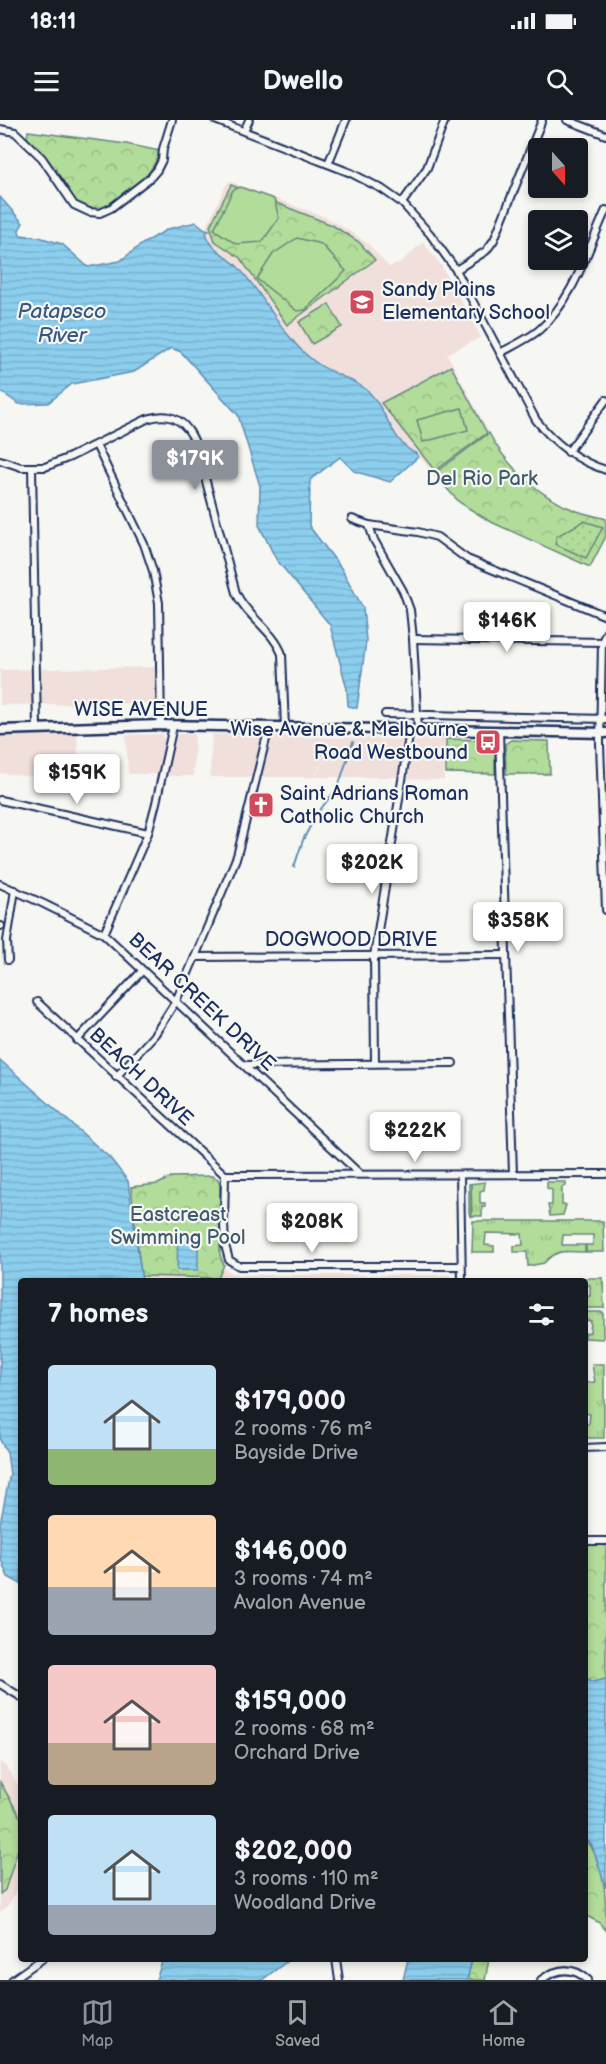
<!DOCTYPE html>
<meta charset="utf-8">
<style>
:root{--surface:#171b24;--page:#20242c;--text:#f1f3f6;--muted:#9ea1a6;--line:#363941;--accent:#8c9099}
body{margin:0;font-family:"Balsamiq Sans",sans-serif;background:var(--page);color:var(--text);height:100vh;display:flex;flex-direction:column;font-size:22px;white-space:nowrap}
*{box-sizing:border-box;margin:0}
p{font-size:20px;color:var(--muted)}
.icon{flex:none;width:33px;height:33px;fill:none;stroke:currentColor;stroke-width:2;stroke-linecap:round;stroke-linejoin:round}
.map{position:relative;flex:1;overflow:hidden}
.drawer{position:absolute;left:18px;top:1158px;width:570px;height:684px;display:flex;flex-direction:column;background:var(--surface);border-radius:6px;box-shadow:0 3px 9px #0003}
.drawer>*{flex:none}
.needle{width:39px;rotate:159deg}
.controls{position:absolute;left:528px;top:18px;display:grid;gap:12px}
.controls a{display:grid;place-items:center;width:60px;height:60px;border-radius:6px;background:var(--surface);box-shadow:0 3px 9px #0003;font-size:30px}
.price{position:absolute;translate:-50% -51px;padding:0 14px;border-radius:6px;background:#fff;color:#222;font-size:20px;line-height:39px;filter:drop-shadow(0 2px 3px #0008)}
.price::after{content:'';position:absolute;left:50%;top:36px;width:18px;height:14px;margin-left:-9px;background:inherit;clip-path:polygon(0 0,100% 0,50% 100%)}
.price.on{background:var(--accent);color:#fff}
ul{padding:0;list-style:none}
li{display:flex;align-items:center;gap:18px;height:150px;padding:0 30px}
li span{display:grid;place-items:center;flex:none;width:168px;height:120px;border-radius:6px;color:#555}
li>.icon{margin-inline-start:auto}
span .icon{width:72px;height:72px;fill:#fffc;stroke-width:1}
li b{font-size:26px}
h2{display:flex;justify-content:space-between;align-items:center;height:72px;padding:0 30px;font-size:26px}
.status{display:flex;justify-content:space-between;align-items:center;height:42px;padding:0 30px;background:var(--surface);direction:ltr}
.status svg{height:16px;fill:currentColor}
header{display:flex;justify-content:space-between;align-items:center;height:78px;padding:0 30px;background:var(--surface);font-size:27px;font-weight:600}
.tab-bar{display:flex;justify-content:space-around;align-items:center;height:84px;border-top:2px solid var(--line);background:var(--surface);font-size:16px;color:var(--muted)}
.tab-bar a{display:grid;justify-items:center;gap:3px}
.tab-bar .on{color:var(--accent)}
.map>svg:first-child{display:block}
</style>
<div class="status"><b>18:11</b><svg viewBox="0 0 49 12"><path d="M0 12V9h3v3zM5 12V6h3v6zM10 12V3h3v9zM15 12V0h3v12zM26 1h20v11H26zM47 4h2v5h-2z"/></svg></div>
<header><svg class="icon" aria-label="menu" viewBox="0 0 24 24"><path d="M4 6h16M4 12h16M4 18h16"/></svg>Dwello<svg class="icon" aria-label="search" viewBox="0 0 24 24"><circle cx="10" cy="10" r="6"/><path d="M15 15l6 6"/></svg></header>
<div class="map">
<svg width="606" height="1860" viewBox="0 0 606 1860">
<defs>
<pattern id="grass-tufts" width="24" height="20" patternUnits="userSpaceOnUse" patternTransform="scale(1.5)"><rect width="24" height="20" fill="#b1dc99"/><path d="M3 7l-1-3M5 7V3M7 7l1-3M15 17l-1-3M17 17v-4M19 17l1-3" fill="none" stroke="#98bd86"/></pattern>
<pattern id="park-crowns" width="20" height="18" patternUnits="userSpaceOnUse" patternTransform="scale(1.5)"><rect width="20" height="18" fill="#b1dc99"/><path d="M2 6a3 3 0 1 1 6 0M12 15a3 3 0 1 1 6 0" fill="none" stroke="#98bd86"/></pattern>
<pattern id="garden-dots" width="8" height="8" patternUnits="userSpaceOnUse" patternTransform="scale(1.5)"><rect width="8" height="8" fill="#b1dc99"/><path d="M2 2h.1M6 6h.1" fill="none" stroke="#98bd86" stroke-width="1.8" stroke-linecap="round"/></pattern>
<pattern id="water-rules" width="6" height="5" patternUnits="userSpaceOnUse" patternTransform="scale(1.5)"><rect width="6" height="5" fill="#8cceed"/><path d="M0 2.5h6" fill="none" stroke="#78b1ce"/></pattern>
</defs>
<rect width="100%" height="100%" fill="#f6f6f2"/>
<filter id="ink" filterUnits="userSpaceOnUse"><feTurbulence type="fractalNoise" baseFrequency=".0167" numOctaves="2"/><feDisplacementMap in="SourceGraphic" scale="12" xChannelSelector="R" yChannelSelector="G"/><feConvolveMatrix kernelMatrix="1 2 1 2 8 2 1 2 1" color-interpolation-filters="sRGB"/></filter>
<g filter="url(#ink)">
<!-- built -->
<g fill="#f0dfdb">
<polygon points="228,61 325,97 348,110 368,124 389,147 400,143 423,122 441,145 481,217 447,234 489,313 434,354 417,334 409,331 393,310 381,287 366,270 318,244 284,212 243,152 231,139 218,132 208,119 205,109"/>
<polygon points="155,547 156,583 0,585 0,550"/>
<polygon points="77,613 79,655 41,658 0,653 0,617"/>
<polygon points="163,614 164,624 158,654 128,654 126,615"/>
<polygon points="180,614 195,614 193,656 167,656 176,616"/>
<polygon points="212,614 258,615 261,619 263,623 254,657 210,657"/>
<polygon points="274,616 403,619 405,622 400,657 315,657 324,640 314,657 261,657 271,618"/>
<polygon points="419,618 445,619 444,660 408,659 413,624"/>
<polygon points="223,1147 231,1153 244,1155 450,1155 450,1161 142,1161 141,1157 218,1158"/>
<polygon points="0,1642 6,1647 21,1669 21,1763 7,1787 0,1792"/>
</g>
<!-- grass -->
<g fill="url(#grass-tufts)" stroke="#66867c" stroke-width="1.5">
<polygon points="485,1062 484,1070 480,1071 480,1083 485,1083 485,1087 482,1087 482,1096 472,1096 471,1064 471,1096 469,1093 469,1064"/>
<polygon points="547,1062 566,1062 566,1066 562,1067 562,1085 566,1085 563,1095 550,1096 548,1085 552,1085 552,1070 547,1068"/>
<path d="M473,1101H603L604,1132H586V1125H593V1115H563L562,1125H585V1132C566,1132 558,1128 544,1143L528,1146L527,1132H514V1126L523,1125L522,1114L486,1113L485,1125L494,1126V1132H472Z"/>
<polygon points="581,1158 603,1158 604,1188 585,1188 585,1176 590,1176 590,1165 586,1165 585,1161 581,1161"/>
<polygon points="585,1192 603,1192 603,1219 585,1218 585,1213 590,1212 591,1201 585,1200"/>
<polygon points="592,1244 604,1244 604,1318 585,1318 585,1306 589,1303 590,1294 585,1293 585,1263 595,1262"/>
</g>
<!-- park -->
<g fill="url(#park-crowns)" stroke="#66867c" stroke-width="1.5">
<path d="M28,11L126,24L160,31C150,57 143,59 122,75C116,80 109,86 103,88C73,99 62,59 49,41C43,32 34,25 27,18Z"/>
<polygon points="231,65 332,105 359,122 375,140 287,205 240,138 215,121 210,106"/>
<polygon points="329,184 342,207 312,224 299,202"/>
<polygon points="451,246 487,313 435,351 381,283"/>
<path d="M489,313C507,347 539,376 574,390C585,394 596,396 606,399V416L590,447L489,401L459,382L434,354Z"/>
<polygon points="446,619 490,620 495,626 495,654 446,653"/>
<polygon points="511,620 549,621 550,654 506,654 505,624"/>
<polygon points="212,1056 218,1059 220,1064 220,1135 224,1145 218,1158 141,1156 131,1067 158,1064 172,1057"/>
<polygon points="606,1424 606,1559 594,1562 585,1558 585,1425"/>
<polygon points="0,1662 21,1698 21,1720 5,1770 0,1774"/>
<path d="M585,1718C606,1743 606,1779 606,1810L598,1802L585,1795Z"/>
<polygon points="472,1839 489,1839 485,1860 467,1860"/>
</g>
<!-- garden -->
<polygon fill="url(#garden-dots)" stroke="#66867c" stroke-width="1.5" points="584,401 603,407 586,438 555,424 557,416"/>
<!-- pitch -->
<g fill="#b1dc99" stroke="#66867c" stroke-width="1.5">
<polygon points="240,67 274,79 279,98 262,122 236,124 214,109 233,70"/>
<polygon points="297,118 321,124 346,151 305,190 297,191 257,159 273,134"/>
<polygon points="462,288 468,310 423,322 417,300"/>
</g>
<!-- water -->
<g fill="url(#water-rules)" stroke="#5f8eb4" stroke-width="1.5">
<path d="M0,77L23,103L19,110L20,115L39,117L62,124L88,147L120,141L142,124L168,109L196,102L205,109L209,110L206,113C211,130 225,134 237,146C266,176 282,219 318,244C333,254 353,259 367,270C387,288 391,323 417,334L418,337L390,362L354,351L340,337L310,360L309,406L341,448L363,488L366,521L357,588L348,586L347,569L330,505L276,439L259,405L260,366L238,295L181,232L171,228L134,252L72,264L48,283L19,284L0,271Z"/>
<polygon points="0,940 110,1038 128,1061 142,1161 21,1161 21,1464 8,1457 0,1437 0,1404 10,1354 7,1332 0,1320"/>
<polygon points="198,1110 198,1150 177,1150 178,1113 193,1113"/>
<polygon points="585,1558 594,1562 606,1559 606,1768 592,1726 585,1718"/>
<polygon points="163,1839 290,1839 262,1860 156,1860"/>
<polygon points="408,1839 472,1839 467,1860 403,1860"/>
</g>
<g fill="none" stroke-linecap="round" stroke-linejoin="round">
<!-- stream -->
<polyline stroke="#5f8eb4" stroke-width="2" points="294,747 303,720 316,695 338,667 353,622"/>
<!-- minor casing -->
<g stroke="#1b2f5e" stroke-width="10">
<g id="minor">
<path d="M215,0L351,53L382,69L402,83L430,114L456,150L536,300C555,324 577,341 606,350"/>
<polyline points="567,0 606,15"/>
<polyline points="0,9 15,12 42,38 74,85 89,92 100,93 111,88 151,57 157,50 162,40 163,29 172,0"/>
<polyline points="244,11 249,0"/>
<polyline points="328,44 346,0"/>
<polyline points="402,83 427,48 445,0"/>
<polyline points="456,150 486,131 494,120 542,0"/>
<path d="M500,233C513,226 528,219 539,210C573,181 588,129 606,90"/>
<polyline points="96,325 144,424 153,451 159,483 161,605"/>
<polyline points="568,332 606,280"/>
<path d="M0,340L21,347H45L70,337L147,299C174,290 189,304 197,328L236,473C247,497 273,510 282,534L285,608"/>
<polyline points="32,348 37,608"/>
<polyline points="352,399 369,405 418,412 437,417 467,439 606,496"/>
<polyline points="369,405 374,420 403,471 410,490 413,519 418,610"/>
<polyline points="606,513 602,522 600,624 606,790"/>
<polyline points="413,519 605,522"/>
<polyline points="385,594 606,599"/>
<polyline points="499,611 513,1054"/>
<polyline points="0,680 148,713"/>
<polyline points="0,764 44,784 104,814 360,1054"/>
<polyline points="0,806 1,806"/>
<polyline points="104,814 148,713 156,683 173,606"/>
<polyline points="195,837 506,835"/>
<polyline points="8,840 7,821 15,770"/>
<polyline points="37,882 225,1055"/>
<polyline points="77,920 142,851"/>
<polyline points="375,943 374,836 410,610"/>
<polyline points="245,945 453,943"/>
<polyline points="116,957 155,914 176,881 195,837 237,736 269,607"/>
<polyline points="225,1055 606,1054"/>
<polyline points="225,1055 224,1104 225,1125 229,1140 239,1146 461,1146"/>
<polyline points="460,1055 462,1161"/>
<polyline points="585,1328 606,1327"/>
<polyline points="585,1421 606,1421"/>
<polyline points="0,1564 21,1577"/>
<polyline points="336,1839 339,1860"/>
<polyline points="12,1860 42,1839"/>
<path d="M541,1860C557,1848 573,1846 588,1860"/>
</g>
</g>
<!-- secondary casing -->
<g stroke="#1b2f5e" stroke-width="13">
<polyline id="secondary" points="0,610 161,605 606,613"/>
</g>
<!-- minor -->
<use href="#minor" stroke="#f6f6f2" stroke-width="6"/>
<!-- secondary -->
<use href="#secondary" stroke="#f6f6f2" stroke-width="8"/>
</g>
</g>
<!-- icons -->
<defs>
<g id="school-square" transform="scale(1.35)"><rect x="-9" y="-9" width="18" height="18" rx="4" fill="#d1495b" stroke="#f6f6f2"/><path d="M0-5L7-2L0 1L-7-2ZM-4 1L0 2.5L4 1V4Q0 6-4 4Z" fill="#fff"/></g>
<g id="bus-square" transform="scale(1.35)"><rect x="-9" y="-9" width="18" height="18" rx="4" fill="#d1495b" stroke="#f6f6f2"/><path d="M-5-6H5V4H4V6H2V4H-2V6H-4V4H-5ZM-3.5-4V0h7V-4ZM-3.5 1.2v1.5H-2V1.2ZM2 1.2v1.5H3.5V1.2Z" fill="#fff"/></g>
<g id="church-square" transform="scale(1.35)"><rect x="-9" y="-9" width="18" height="18" rx="4" fill="#d1495b" stroke="#f6f6f2"/><path d="M-1.2-6h2.4v3.5h3.3v2.4h-3.3V6h-2.4V-.1h-3.3v-2.4h3.3Z" fill="#fff"/></g>
</defs>
<g fill-rule="evenodd">
<use href="#school-square" x="362" y="182"/>
<use href="#bus-square" x="488" y="622"/>
<use href="#church-square" x="261" y="685"/>
</g>
<g text-anchor="middle" dominant-baseline="central" stroke-width="4.5" stroke-linejoin="round" paint-order="stroke">
<!-- poi labels -->
<g font-size="20" fill="#1b2f5e" stroke="#f6f6f2" text-anchor="start">
<text x="382" y="170">Sandy Plains<tspan x="382" dy="23">Elementary School</tspan></text>
<text x="468" y="610" text-anchor="end">Wise Avenue &amp; Melbourne<tspan x="468" dy="23">Road Westbound</tspan></text>
<text x="280" y="674">Saint Adrians Roman<tspan x="280" dy="23">Catholic Church</tspan></text>
</g>
<!-- park labels -->
<g font-size="20" fill="#405a6d" stroke="#f6f6f2">
<text x="482" y="359">Del Rio Park</text>
<text x="178" y="1095">Eastcreast<tspan x="178" dy="23">Swimming Pool</tspan></text>
</g>
<!-- street labels -->
<g font-size="20" fill="#1b2f5e" stroke="#f6f6f2">
<text x="141" y="590">WISE AVENUE</text>
<text x="351" y="820">DOGWOOD DRIVE</text>
<text transform="translate(202 882) rotate(43)">BEAR CREEK DRIVE</text>
<text transform="translate(141 957) rotate(43)">BEACH DRIVE</text>
</g>
<!-- water labels -->
<g font-size="21" font-style="italic" fill="#375782" stroke="#f6f6f2">
<text x="62" y="191">Patapsco<tspan x="62" dy="24">River</tspan></text>
</g>
</g>
</svg>
<div class="controls">
<a><svg class="needle" viewBox="-14 -14 28 28"><path d="M0-13l5 13h-10z" fill="#e53935"/><path d="M0 13l5-13h-10z" fill="#9ea1a6"/></svg></a>
<a><svg class="icon" aria-label="layers" viewBox="0 0 24 24"><path d="M12 4l9 5-9 5-9-5zM3 14l9 5 9-5"/></svg></a>
</div>
<b class="price on" style="left:195px;top:371px">$179K</b>
<b class="price" style="left:507px;top:533px">$146K</b>
<b class="price" style="left:77px;top:685px">$159K</b>
<b class="price" style="left:372px;top:775px">$202K</b>
<b class="price" style="left:518px;top:833px">$358K</b>
<b class="price" style="left:415px;top:1043px">$222K</b>
<b class="price" style="left:312px;top:1134px">$208K</b>
<section class="drawer">
<h2>7 homes<svg class="icon" aria-label="filters" viewBox="0 0 24 24"><path d="M4 7h16M4 17h16"/><circle cx="9" cy="7" r="2"/><circle cx="15" cy="17" r="2"/></svg></h2>
<ul>
<li><span style="background:linear-gradient(#bfe0f5 70%,#8fb573 0)"><svg class="icon" aria-label="home" viewBox="0 0 24 24"><path d="M3 11l9-7 9 7M6 9v11h12V9"/></svg></span><div><b>$179,000</b><p>2 rooms · 76 m²</p><p>Bayside Drive</p></div></li>
<li><span style="background:linear-gradient(#ffd9b3 60%,#9aa5b1 0)"><svg class="icon" aria-label="home" viewBox="0 0 24 24"><path d="M3 11l9-7 9 7M6 9v11h12V9"/></svg></span><div><b>$146,000</b><p>3 rooms · 74 m²</p><p>Avalon Avenue</p></div></li>
<li><span style="background:linear-gradient(#f6c9c9 65%,#b9a48a 0)"><svg class="icon" aria-label="home" viewBox="0 0 24 24"><path d="M3 11l9-7 9 7M6 9v11h12V9"/></svg></span><div><b>$159,000</b><p>2 rooms · 68 m²</p><p>Orchard Drive</p></div></li>
<li><span style="background:linear-gradient(#bfe0f5 75%,#9aa5b1 0)"><svg class="icon" aria-label="home" viewBox="0 0 24 24"><path d="M3 11l9-7 9 7M6 9v11h12V9"/></svg></span><div><b>$202,000</b><p>3 rooms · 110 m²</p><p>Woodland Drive</p></div></li>
</ul>
</section>
</div>
<nav class="tab-bar">
<a class="on"><svg class="icon" aria-label="map" viewBox="0 0 24 24"><path d="M3 6l6-2 6 2 6-2v14l-6 2-6-2-6 2zM9 4v14M15 6v14"/></svg>Map</a>
<a><svg class="icon" aria-label="saved" viewBox="0 0 24 24"><path d="M7 4h10v16l-5-4-5 4z"/></svg>Saved</a>
<a><svg class="icon" aria-label="home" viewBox="0 0 24 24"><path d="M3 11l9-7 9 7M6 9v11h12V9"/></svg>Home</a>
</nav>
